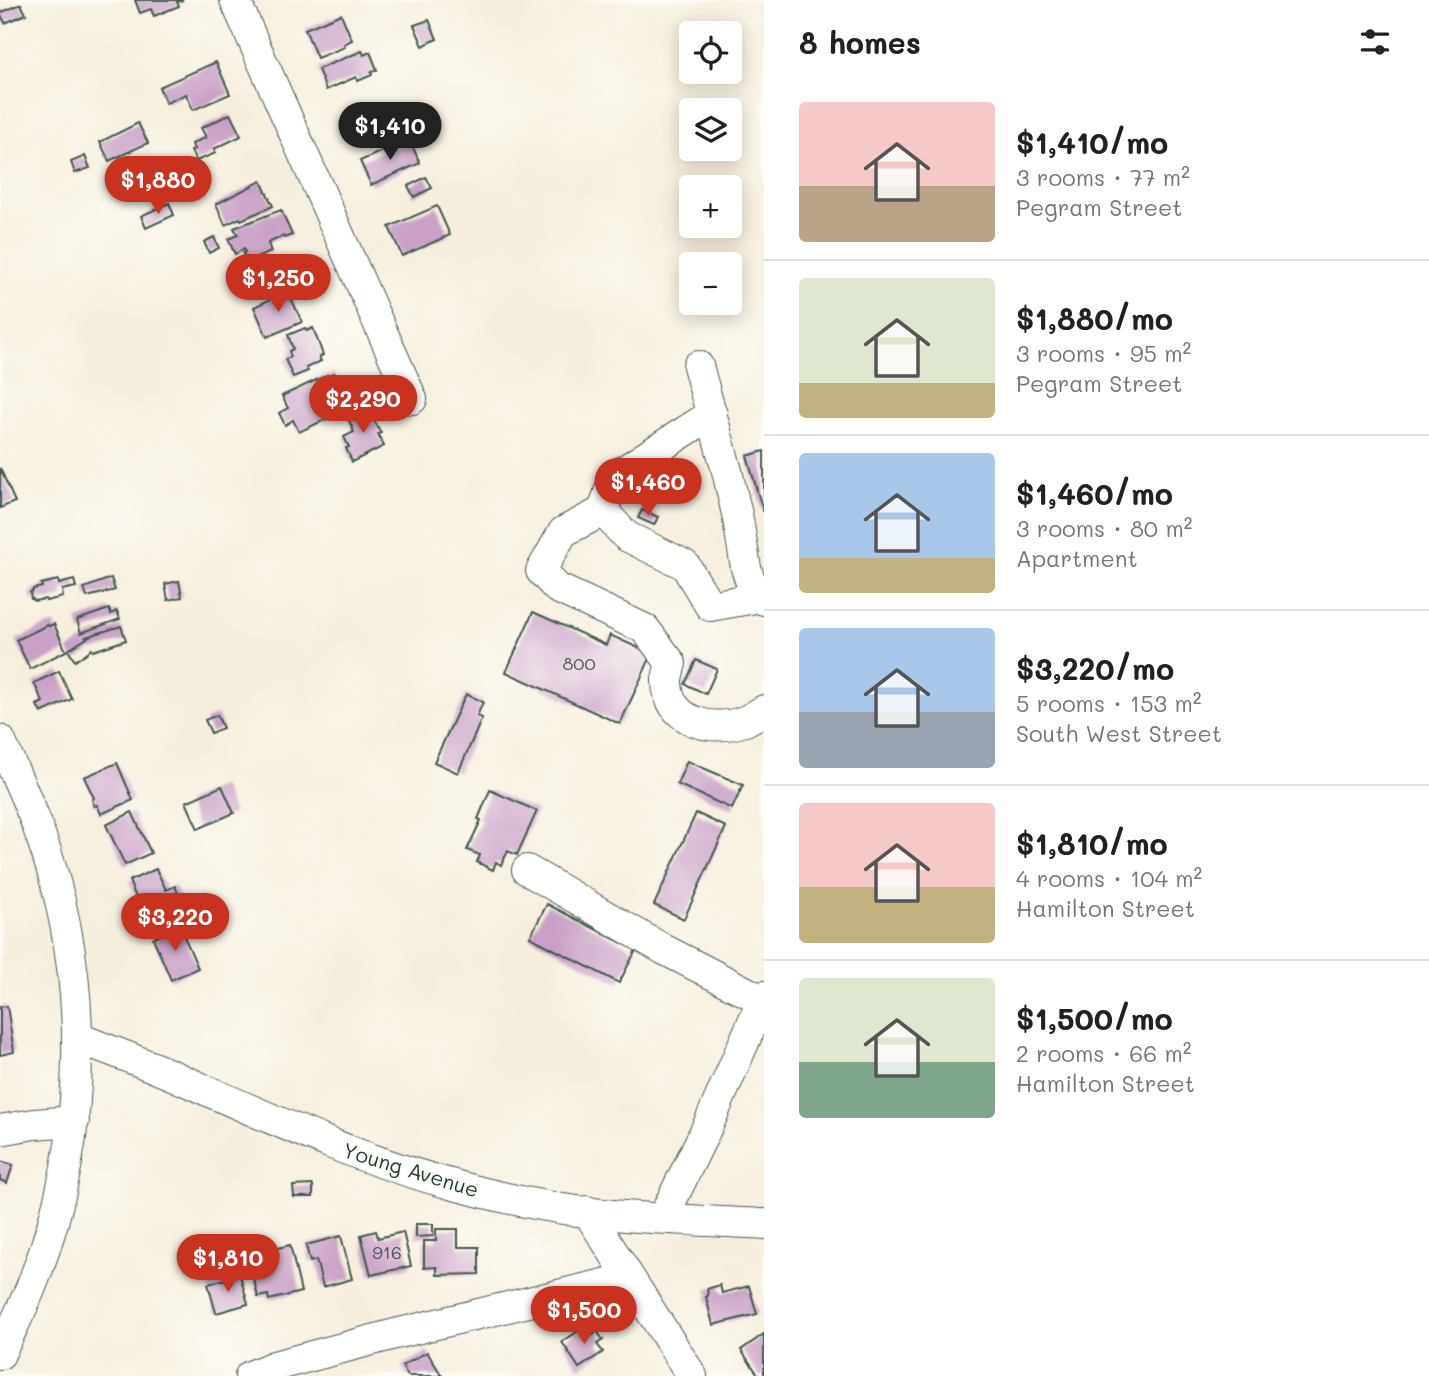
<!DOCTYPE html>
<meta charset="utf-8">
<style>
:root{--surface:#fff;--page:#f6f6f6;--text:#202124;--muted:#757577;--line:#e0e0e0;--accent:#c8321e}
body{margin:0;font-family:Mali,sans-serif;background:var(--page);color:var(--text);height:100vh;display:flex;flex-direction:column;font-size:26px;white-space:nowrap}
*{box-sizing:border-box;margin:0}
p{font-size:23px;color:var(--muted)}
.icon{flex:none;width:38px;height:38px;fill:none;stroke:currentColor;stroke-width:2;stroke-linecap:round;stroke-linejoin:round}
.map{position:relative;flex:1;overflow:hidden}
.sheet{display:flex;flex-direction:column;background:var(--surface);width:665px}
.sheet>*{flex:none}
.tools{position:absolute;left:679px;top:21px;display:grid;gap:14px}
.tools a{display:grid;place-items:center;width:63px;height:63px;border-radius:7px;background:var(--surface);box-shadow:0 4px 18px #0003;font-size:35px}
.price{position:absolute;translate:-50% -60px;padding:0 16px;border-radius:24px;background:var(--accent);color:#fff;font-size:23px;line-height:46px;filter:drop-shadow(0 2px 4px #0008)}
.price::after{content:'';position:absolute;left:50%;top:42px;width:21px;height:16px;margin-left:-10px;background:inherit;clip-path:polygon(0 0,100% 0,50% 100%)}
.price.on{background:#222;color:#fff}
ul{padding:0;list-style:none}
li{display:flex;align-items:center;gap:21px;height:175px;padding:0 35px}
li+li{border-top:2px solid var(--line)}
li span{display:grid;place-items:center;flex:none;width:196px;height:140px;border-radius:7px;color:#555}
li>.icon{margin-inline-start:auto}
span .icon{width:84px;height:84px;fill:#fffc;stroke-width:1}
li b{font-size:30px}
h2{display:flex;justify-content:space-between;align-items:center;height:84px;padding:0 35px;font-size:30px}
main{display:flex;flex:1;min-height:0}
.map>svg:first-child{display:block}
</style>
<main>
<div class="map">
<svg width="764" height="1376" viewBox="0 0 764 1376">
<rect width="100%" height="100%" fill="#fdfcf7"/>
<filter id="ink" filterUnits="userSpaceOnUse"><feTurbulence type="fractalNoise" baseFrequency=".0143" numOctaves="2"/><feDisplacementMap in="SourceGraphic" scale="14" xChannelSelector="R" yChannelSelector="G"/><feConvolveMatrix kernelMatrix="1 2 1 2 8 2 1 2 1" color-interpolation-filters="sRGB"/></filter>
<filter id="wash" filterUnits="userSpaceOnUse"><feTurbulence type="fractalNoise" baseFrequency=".00686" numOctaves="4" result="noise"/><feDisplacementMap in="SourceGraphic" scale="28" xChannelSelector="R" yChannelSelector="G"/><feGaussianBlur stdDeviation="1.57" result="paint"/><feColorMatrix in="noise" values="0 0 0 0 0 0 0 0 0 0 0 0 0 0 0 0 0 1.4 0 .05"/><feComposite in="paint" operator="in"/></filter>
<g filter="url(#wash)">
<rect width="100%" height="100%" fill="#f7efde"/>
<g id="blocks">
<!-- building -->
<g fill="#c9a1c6">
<polygon points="135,0 183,0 177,2 179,6 154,16 151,9 140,13"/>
<polygon points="21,4 26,14 5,23 0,13"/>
<polygon points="341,14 352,40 344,44 345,47 317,58 305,29"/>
<polygon points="429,20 437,39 423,46 414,25"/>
<polygon points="362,51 364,55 370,52 377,70 371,72 372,75 358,81 356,77 326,90 318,69"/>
<polygon points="216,62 230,94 193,110 186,94 166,103 159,87"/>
<polygon points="230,114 241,136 214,149 216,153 196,161 191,151 194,149 192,144 206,137 201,128"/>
<polygon points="138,123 148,143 109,161 100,142"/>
<polygon points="409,139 420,163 371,185 360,161"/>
<polygon points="85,156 90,168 75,173 71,162"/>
<polygon points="426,177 432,188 414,197 408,186"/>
<polygon points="261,181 273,206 241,220 240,218 225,225 216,204"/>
<polygon points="169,203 174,215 146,228 141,216"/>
<polygon points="437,206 450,235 402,256 389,227"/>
<polygon points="281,210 292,235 284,238 283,236 268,243 271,252 247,262 243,253 245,252 244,249 235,254 228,239 238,235 234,228"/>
<polygon points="214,237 219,248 209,253 204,242"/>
<polygon points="288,291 302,322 267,337 254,307"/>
<polygon points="305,328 307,331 313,328 323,355 319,357 321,361 306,368 308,371 293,377 285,359 291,357 289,351 293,349 288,335"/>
<polygon points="334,373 350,408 299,432 293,420 285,425 279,413 288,408 282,396 327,375 327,377"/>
<polygon points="365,407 372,421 374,420 381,433 378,434 384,446 352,462 346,448 349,447 344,437 354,432 347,416"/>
<polygon points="764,451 764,511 763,511 747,456"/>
<polygon points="0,468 15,502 0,508"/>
<polygon points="642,510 658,517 654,525 638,518"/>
<polygon points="111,578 115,590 87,597 84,588"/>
<polygon points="58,580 59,584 74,580 76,587 62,590 63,597 46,601 45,599 34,601 33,599 31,599 30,592 33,591 33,589 42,587 41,584"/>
<polygon points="179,581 182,597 168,600 165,584"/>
<polygon points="109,609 111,614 117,611 120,619 81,633 77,620"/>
<polygon points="533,612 606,645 610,635 652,654 620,724 506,672"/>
<polygon points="54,624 66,651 30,669 16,640 48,625 49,626"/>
<polygon points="121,626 126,640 93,651 92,649 75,661 68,650 87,638 86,637"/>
<polygon points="696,660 717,669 706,694 685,684"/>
<polygon points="59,671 72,699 41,713 37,705 43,702 34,683"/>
<polygon points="466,694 483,702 477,716 482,718 458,773 434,762"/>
<polygon points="217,715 223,728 211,733 205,720"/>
<polygon points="687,761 743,785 732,809 677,784"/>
<polygon points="117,763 133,800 101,814 97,805 94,806 92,799 94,798 84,777"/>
<polygon points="222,786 234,813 198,829 186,802"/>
<polygon points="490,790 537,811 517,855 508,851 501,865 496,862 493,870 477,862 480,855 467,850 481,820 478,819"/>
<polygon points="132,812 151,853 125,865 106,825"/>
<polygon points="696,813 726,827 684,919 654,905"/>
<polygon points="156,869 166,890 175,886 182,902 175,906 177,909 147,923 129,881"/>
<polygon points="547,904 636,950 619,983 530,937"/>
<polygon points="180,927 198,968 171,980 153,938"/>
<polygon points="7,1006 14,1052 0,1055 0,1007"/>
<polygon points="0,1161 13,1165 7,1183 0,1180"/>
<polygon points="313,1185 313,1197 294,1197 293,1186"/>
<polygon points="416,1224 433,1224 433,1236 416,1237"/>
<polygon points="436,1229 458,1229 458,1247 479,1247 479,1274 437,1275 437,1267 424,1268 424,1241 436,1241"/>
<polygon points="376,1231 378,1238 403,1232 411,1266 371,1275 361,1235"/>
<polygon points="341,1236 352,1279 323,1287 316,1260 310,1262 306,1245"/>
<polygon points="290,1245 301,1292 269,1300 268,1295 258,1297 251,1268 261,1265 258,1253"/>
<polygon points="240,1275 248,1304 216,1313 208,1284"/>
<polygon points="720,1285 722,1293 749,1286 757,1314 713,1325 706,1297 708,1296 707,1289"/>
<polygon points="586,1326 593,1335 597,1331 603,1340 597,1344 603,1352 579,1368 562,1342"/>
<polygon points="764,1334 764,1376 759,1376 741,1350"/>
<polygon points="427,1352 442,1376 408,1376 402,1366"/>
</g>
</g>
</g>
<g filter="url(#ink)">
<use href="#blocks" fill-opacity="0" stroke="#3f584e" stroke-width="2"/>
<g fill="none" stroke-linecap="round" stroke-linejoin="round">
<!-- minor casing -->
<g stroke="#3f584e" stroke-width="32">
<g id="minor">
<polyline points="235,0 412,399"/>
<polyline points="698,366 727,471 738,519 746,568 750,580 764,600"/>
<polyline points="712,414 614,477 603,511 626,536 685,565 710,606 761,597"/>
<path d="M603,511L563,532L541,571L557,588L645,629L671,663C670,668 668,673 667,679C666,722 711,733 745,721C751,718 758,714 764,710"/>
<path d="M0,740C13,769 27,798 38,828C92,975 90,1136 33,1282C24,1306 11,1330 0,1354"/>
<polyline points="527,870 663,949 762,1000"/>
<path d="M78,1038C110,1050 141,1062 172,1075C265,1116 356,1159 454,1185C490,1195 526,1203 563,1209C629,1219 697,1220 764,1224"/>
<polyline points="0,1130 34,1124 74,1121"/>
<polyline points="587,1211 692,1376"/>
<polyline points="663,1218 710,1121 764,996"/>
<polyline points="250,1376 274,1366 399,1333 629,1278"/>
</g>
</g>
<!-- minor -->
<use href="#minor" stroke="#fff" stroke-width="30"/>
</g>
</g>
<g text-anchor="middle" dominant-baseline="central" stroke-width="5" stroke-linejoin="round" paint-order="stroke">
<!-- number labels -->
<g font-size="18" fill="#4a5658">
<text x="579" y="663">800</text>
<text x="387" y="1252">916</text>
</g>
<!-- street labels -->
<g font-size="21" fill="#1f3d34" stroke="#fdfcf7">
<text transform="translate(411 1169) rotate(17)">Young Avenue</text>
</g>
</g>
</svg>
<div class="tools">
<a><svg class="icon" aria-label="locate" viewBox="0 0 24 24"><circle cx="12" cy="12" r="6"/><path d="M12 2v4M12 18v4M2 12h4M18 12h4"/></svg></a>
<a><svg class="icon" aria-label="layers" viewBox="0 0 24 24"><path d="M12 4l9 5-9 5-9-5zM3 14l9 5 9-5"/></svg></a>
<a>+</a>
<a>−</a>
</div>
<b class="price on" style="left:390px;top:162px">$1,410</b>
<b class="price" style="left:158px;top:216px">$1,880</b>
<b class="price" style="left:278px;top:314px">$1,250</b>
<b class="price" style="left:363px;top:435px">$2,290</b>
<b class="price" style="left:648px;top:518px">$1,460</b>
<b class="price" style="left:175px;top:953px">$3,220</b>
<b class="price" style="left:228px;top:1294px">$1,810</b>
<b class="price" style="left:584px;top:1346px">$1,500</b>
</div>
<section class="sheet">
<h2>8 homes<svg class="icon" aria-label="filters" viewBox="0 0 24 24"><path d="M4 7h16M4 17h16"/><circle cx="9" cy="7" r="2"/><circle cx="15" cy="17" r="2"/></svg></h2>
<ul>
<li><span style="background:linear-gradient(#f6c9c9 60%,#b9a48a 0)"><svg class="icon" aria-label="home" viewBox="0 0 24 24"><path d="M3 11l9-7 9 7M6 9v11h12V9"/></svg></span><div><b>$1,410/mo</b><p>3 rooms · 77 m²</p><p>Pegram Street</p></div></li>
<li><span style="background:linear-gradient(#dfe7d0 75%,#c2b280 0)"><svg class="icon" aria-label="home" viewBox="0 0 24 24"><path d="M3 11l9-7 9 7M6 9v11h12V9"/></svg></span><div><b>$1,880/mo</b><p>3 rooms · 95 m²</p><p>Pegram Street</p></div></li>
<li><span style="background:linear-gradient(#a9c7e8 75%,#c2b280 0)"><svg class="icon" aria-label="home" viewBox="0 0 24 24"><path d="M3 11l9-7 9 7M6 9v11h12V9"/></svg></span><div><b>$1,460/mo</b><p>3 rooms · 80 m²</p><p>Apartment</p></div></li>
<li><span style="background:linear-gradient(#a9c7e8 60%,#9aa5b1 0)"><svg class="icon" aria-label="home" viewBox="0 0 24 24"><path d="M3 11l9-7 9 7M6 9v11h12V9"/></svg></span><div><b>$3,220/mo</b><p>5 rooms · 153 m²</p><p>South West Street</p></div></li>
<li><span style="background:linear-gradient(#f6c9c9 60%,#c2b280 0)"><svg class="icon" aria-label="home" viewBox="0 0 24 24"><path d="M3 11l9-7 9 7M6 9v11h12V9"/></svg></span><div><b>$1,810/mo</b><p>4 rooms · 104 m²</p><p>Hamilton Street</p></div></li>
<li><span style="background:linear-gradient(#dfe7d0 60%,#7fa58c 0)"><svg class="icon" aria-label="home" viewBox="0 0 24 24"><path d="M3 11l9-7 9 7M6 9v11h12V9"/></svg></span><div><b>$1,500/mo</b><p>2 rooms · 66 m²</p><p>Hamilton Street</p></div></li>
</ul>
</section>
</main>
